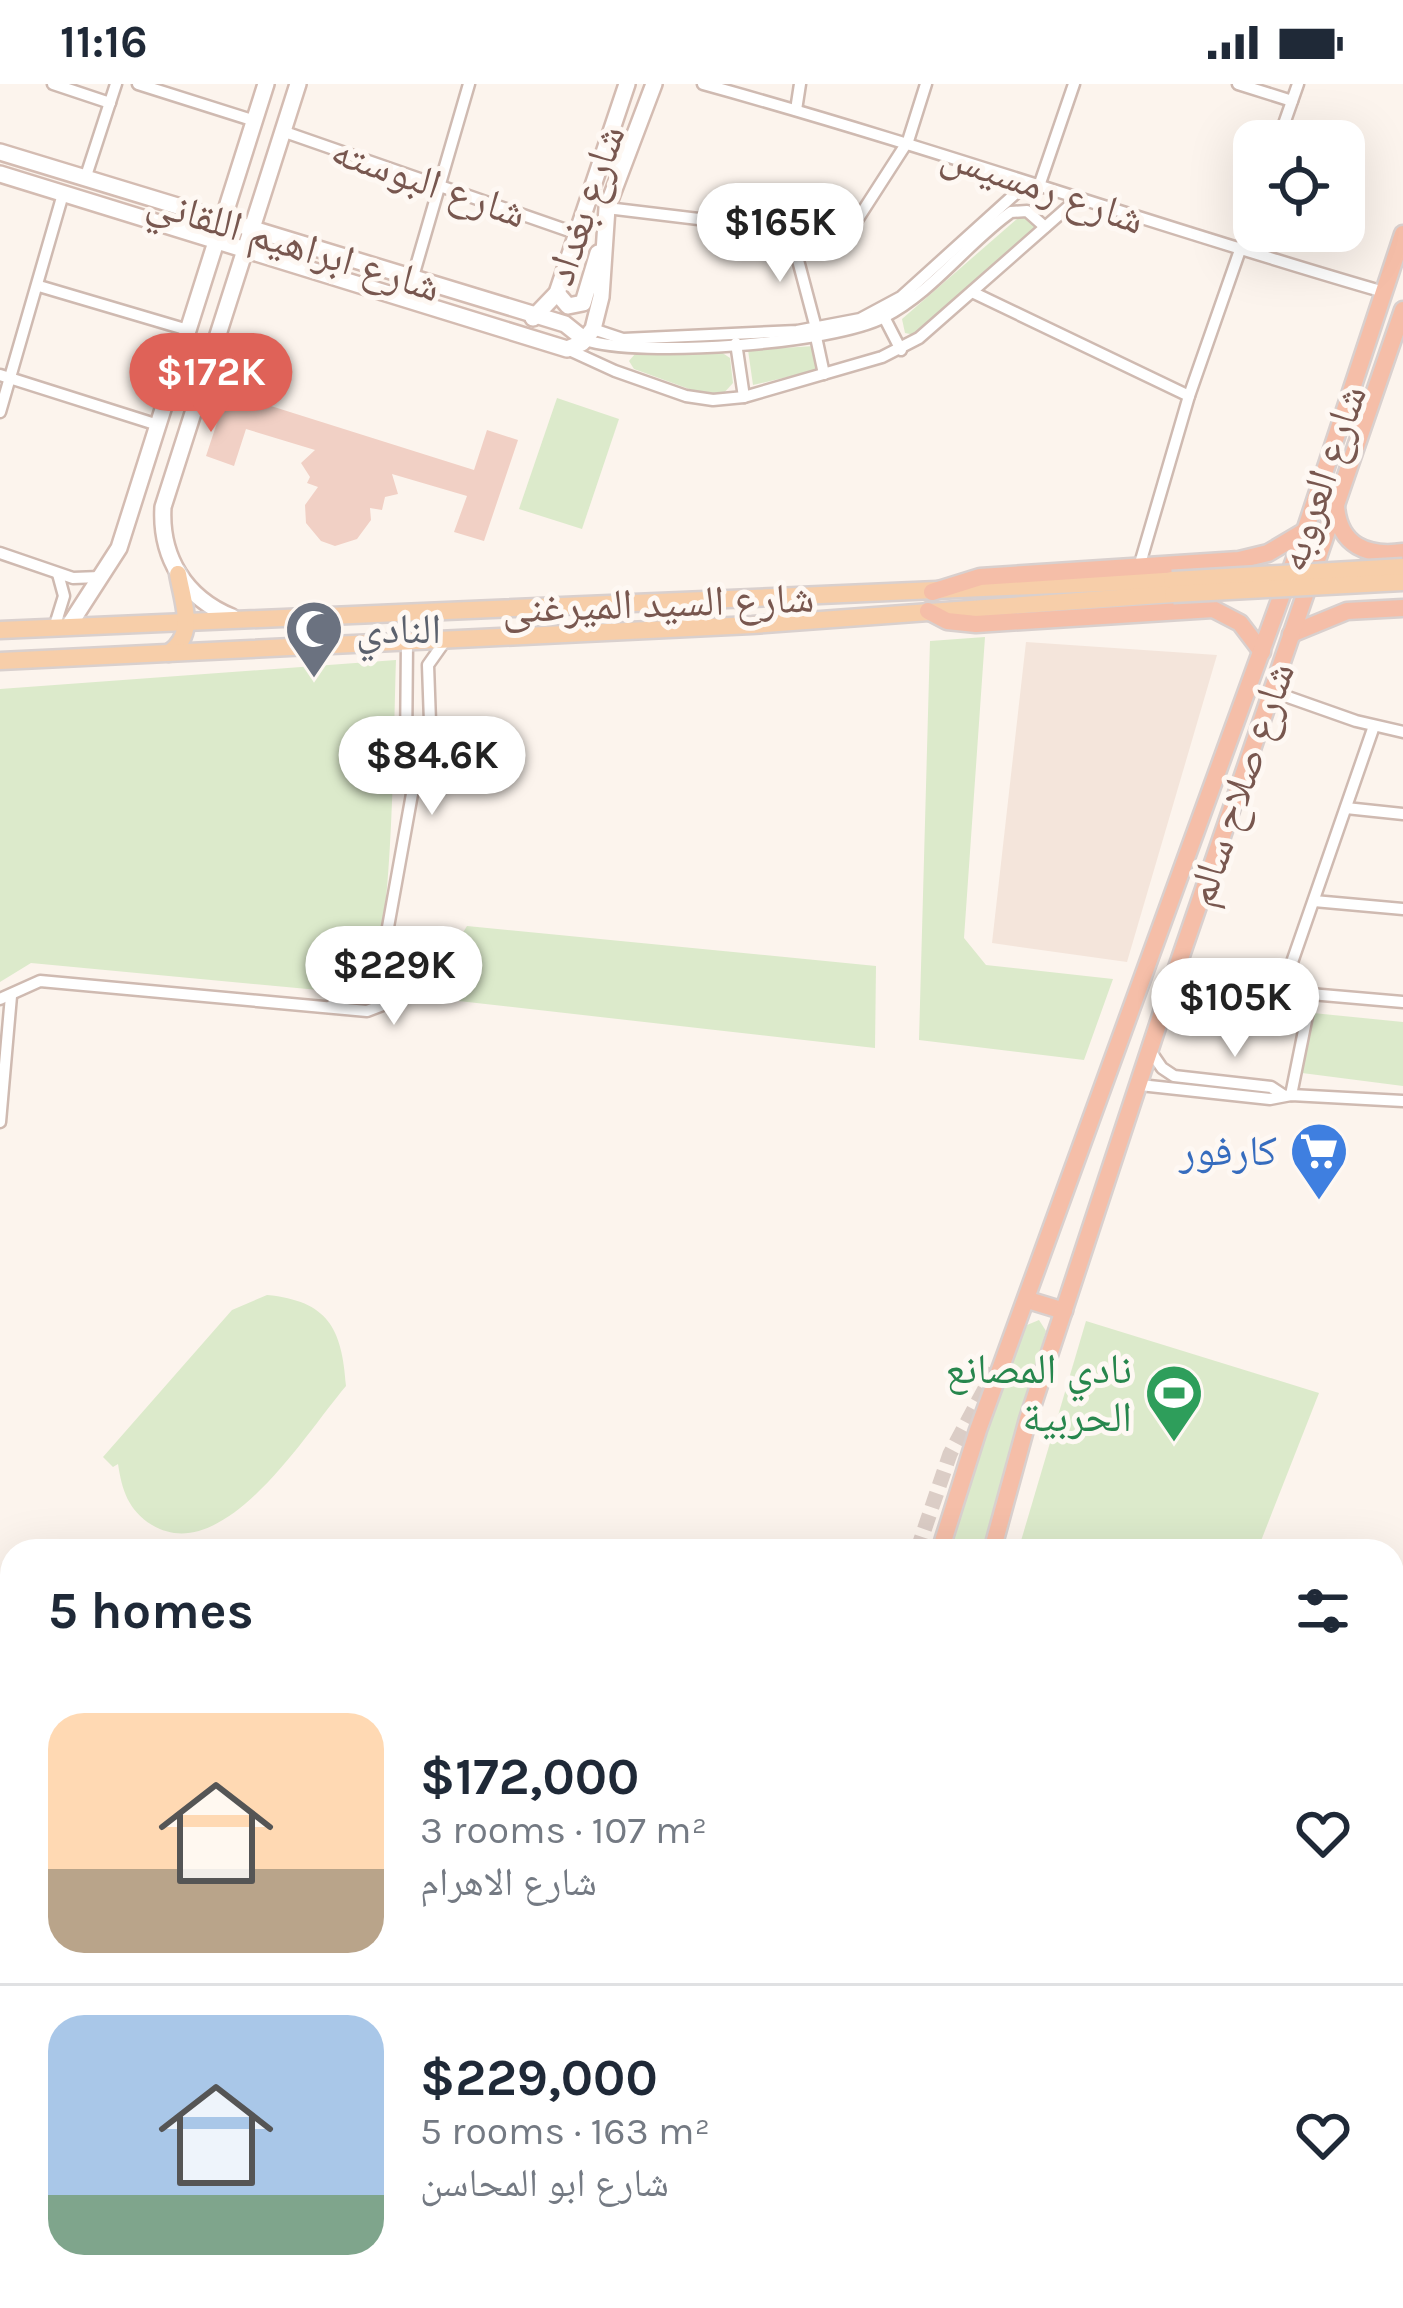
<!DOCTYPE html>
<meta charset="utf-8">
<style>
:root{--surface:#fff;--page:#f6f6f7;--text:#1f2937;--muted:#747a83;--line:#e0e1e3;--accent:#df6258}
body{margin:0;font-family:Karla,"Noto Naskh Arabic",sans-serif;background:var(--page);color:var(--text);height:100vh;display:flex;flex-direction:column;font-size:45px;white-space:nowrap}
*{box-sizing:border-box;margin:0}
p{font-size:39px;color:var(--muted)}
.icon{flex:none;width:66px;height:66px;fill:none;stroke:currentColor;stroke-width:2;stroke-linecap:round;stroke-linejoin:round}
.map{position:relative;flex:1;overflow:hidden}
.sheet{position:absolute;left:0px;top:1455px;width:1404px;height:771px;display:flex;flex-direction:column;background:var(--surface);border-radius:36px 36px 0 0;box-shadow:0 12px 48px #0002}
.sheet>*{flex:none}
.buttons{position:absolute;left:1233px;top:36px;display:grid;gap:24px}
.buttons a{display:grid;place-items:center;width:132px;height:132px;border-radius:24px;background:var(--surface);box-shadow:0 12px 48px #0002;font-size:60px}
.price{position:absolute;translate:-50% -102px;padding:0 27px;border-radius:42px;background:#fff;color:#222;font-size:39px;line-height:78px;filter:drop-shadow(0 3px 6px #0008)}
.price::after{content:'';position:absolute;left:50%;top:72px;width:36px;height:27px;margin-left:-18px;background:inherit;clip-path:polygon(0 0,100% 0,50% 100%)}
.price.current{background:var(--accent);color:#fff}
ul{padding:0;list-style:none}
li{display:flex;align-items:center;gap:36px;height:300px;padding:0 48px}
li+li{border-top:3px solid var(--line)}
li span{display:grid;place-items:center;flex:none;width:336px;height:240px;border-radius:36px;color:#555}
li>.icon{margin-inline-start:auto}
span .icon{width:144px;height:144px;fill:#fffc;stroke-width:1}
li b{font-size:51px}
h2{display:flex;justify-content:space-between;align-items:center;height:144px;padding:0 48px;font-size:51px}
.status{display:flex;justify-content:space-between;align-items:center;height:84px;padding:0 60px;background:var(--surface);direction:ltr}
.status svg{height:33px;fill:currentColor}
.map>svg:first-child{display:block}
</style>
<div class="status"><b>11:16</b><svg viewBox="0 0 49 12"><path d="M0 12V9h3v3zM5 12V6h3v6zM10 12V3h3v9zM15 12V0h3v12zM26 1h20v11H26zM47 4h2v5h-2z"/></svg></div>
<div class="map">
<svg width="1403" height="2224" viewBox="0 0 1403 2224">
<rect width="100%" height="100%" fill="#fcf4ed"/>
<!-- residential -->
<g fill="#f4e5db">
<polygon points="1026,558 1217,571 1127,878 992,859"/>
<polygon points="1392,1861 1403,1862 1403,2224 628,2224 630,2214 1392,2214"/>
</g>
<!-- commercial -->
<polygon fill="#fbe5e1" points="878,2214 1030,2214 1028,2224 876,2224"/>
<!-- green -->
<g fill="#dceacb">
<polygon points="1027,132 1035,143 1032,149 915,251 905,249 902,235 1018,134"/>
<polygon points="814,262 817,286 753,301 748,266"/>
<polygon points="721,268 730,274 733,299 722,311 692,306 634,285 629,277 635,270"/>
<polygon points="557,314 619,335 582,445 519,425"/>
<polygon points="985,553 964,854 986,881 1113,895 1084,976 919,956 930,557"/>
<path d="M396,576C394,623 393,848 374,875C364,890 346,900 329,907L31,879L0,898V605Z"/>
<polygon points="467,842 876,882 875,964 423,913"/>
<polygon points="1313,929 1403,938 1403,1002 1302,989"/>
<path d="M267,1211C328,1217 342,1244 346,1302C305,1350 224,1484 152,1441C128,1426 122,1406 118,1380L113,1383L103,1373L232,1226Z"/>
<path d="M1039,1236L1046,1247L982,1467H950C971,1390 995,1315 1027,1241Z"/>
<polygon points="1086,1237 1319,1309 1257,1467 1018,1467"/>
</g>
<!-- building -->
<polygon fill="#f1d0c5" points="239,272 265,281 255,317 474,386 487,346 518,356 484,457 454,448 467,412 392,390 398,410 385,413 382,426 370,424 371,436 357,455 335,462 321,457 306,439 305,421 318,403 307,399 310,393 301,379 315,366 246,345 234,382 206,372"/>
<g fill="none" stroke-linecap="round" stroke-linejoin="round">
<!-- secondary-tunnel -->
<g stroke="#dbcdc6" stroke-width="15" stroke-dasharray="15 8" stroke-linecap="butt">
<polyline points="917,1467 950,1370 995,1286"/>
<polyline points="1392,1866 1403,1868"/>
<polyline points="783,2224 785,2214"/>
</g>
<!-- minor casing -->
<g stroke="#cfbab1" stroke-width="15">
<g id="minor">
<polyline points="53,0 110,19"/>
<polyline points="138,0 255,37"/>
<path d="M703,0C932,63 1155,142 1384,208"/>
<polyline points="1238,0 1292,17"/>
<polyline points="796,26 800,0"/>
<polyline points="282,47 575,149"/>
<polyline points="1278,57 1298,0"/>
<polyline points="85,95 116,0"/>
<polyline points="1038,105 1074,0"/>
<polyline points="607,124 790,146 850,147 908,57 926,0"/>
<polyline points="790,146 816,244"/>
<polyline points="412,196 469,0"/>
<polyline points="39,202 188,246"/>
<polyline points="972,208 1189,312"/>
<polyline points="884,233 901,266"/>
<polyline points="593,245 623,255 797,247 860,235 901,213 1026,100"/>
<polyline points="816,253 824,290"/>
<path d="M585,256C641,274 832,260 884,233C933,208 967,159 1011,128L1027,127L1045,143"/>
<polyline points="736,259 744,313"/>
<polyline points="567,265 615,287 686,312 713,316 744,313 882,273 919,254 1076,116"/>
<polyline points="0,291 158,341"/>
<polyline points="0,328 63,110"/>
<polyline points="0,469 73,494 100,493"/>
<polyline points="1139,483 1189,312 1254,126"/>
<polyline points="55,541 64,512 58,490"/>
<polyline points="407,557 406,670 412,709"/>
<polyline points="1271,607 1356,637 1403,648"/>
<polyline points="1346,724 1403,730"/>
<polyline points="1314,817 1403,825"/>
<polyline points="379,893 412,710 431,667 428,581 445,557"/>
<polyline points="1172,898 1403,918"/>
<polyline points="1281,910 1374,642"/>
<polyline points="0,915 40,897 367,927 388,919 388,904 379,893"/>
<polyline points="331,922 358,911 379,893"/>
<polyline points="1151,968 1162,984 1174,992 1271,1003 1283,1011"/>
<polyline points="1140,1001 1270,1015 1291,1011 1403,1017"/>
<polyline points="1291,1011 1311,912"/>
<polyline points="0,1038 11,912"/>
<polyline points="1392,2009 1403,2011"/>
<polyline points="1392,2181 1397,2150"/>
<polyline points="639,2224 641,2214"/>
<polyline points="752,2224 754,2214"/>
<polyline points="1046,2224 1047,2214"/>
<polyline points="1081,2224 1083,2214"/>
<polyline points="1245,2224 1247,2214"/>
<polyline points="1263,2224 1265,2214"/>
<polyline points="1385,2224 1387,2214"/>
</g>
</g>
<!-- secondary casing -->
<g stroke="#d4bcb2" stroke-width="20">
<g id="secondary">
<polyline points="0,68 565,240 585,256"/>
<polyline points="0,90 567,265 582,259 593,245 601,213 607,124 654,0"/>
<polyline points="557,209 568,222 583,219 598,169"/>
<polyline points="533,234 557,209 627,0"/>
<path d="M232,533C185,514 160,473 163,423L298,0"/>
<polyline points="70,540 119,464 266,0"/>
<polyline points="1392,1851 1403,1853"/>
<polyline points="1392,1885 1403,1886"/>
</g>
</g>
<!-- primary casing -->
<g stroke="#d9d0ce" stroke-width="21">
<g id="primary">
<polyline points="0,546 1172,496"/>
<path d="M169,569C197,550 183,519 178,490"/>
<polyline points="0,577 752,541 1173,510"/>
</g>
</g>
<!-- trunk casing -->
<g stroke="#d9d0ce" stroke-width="21">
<g id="trunk">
<path d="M1336,422C1339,462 1368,473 1403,468"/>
<polyline points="932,508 980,493 1239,476 1268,469 1305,447"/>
<polyline points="928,527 947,537 976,540 1213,525 1240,539 1262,568"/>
<polyline points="1291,550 1347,527 1403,524"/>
<polyline points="1028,1216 1064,1227"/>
<polyline points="940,1467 978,1346 1305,447 1403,150"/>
<polyline points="992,1467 1028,1335 1172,898 1403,226"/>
<polyline points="807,2224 809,2214"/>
<polyline points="858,2224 860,2214"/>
</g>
</g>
<!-- minor -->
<use href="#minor" stroke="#fff" stroke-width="10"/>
<!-- secondary -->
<use href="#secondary" stroke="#fff" stroke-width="15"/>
<!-- primary -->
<use href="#primary" stroke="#f7cea9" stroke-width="16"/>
<!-- trunk -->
<use href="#trunk" stroke="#f5bea8" stroke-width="16"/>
<!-- primary-bridge casing -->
<g stroke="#d9d0ce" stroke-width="21" stroke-linecap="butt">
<g id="primary-bridge">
<polyline points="1172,496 1403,483"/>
<polyline points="1173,510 1403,498"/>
</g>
</g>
<!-- primary-bridge -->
<use href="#primary-bridge" stroke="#f7cea9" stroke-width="16"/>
</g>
<!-- icons -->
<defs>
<g id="mosque-pin" transform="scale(3)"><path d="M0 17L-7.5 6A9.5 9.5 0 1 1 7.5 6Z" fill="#6b7280" stroke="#fef8f3"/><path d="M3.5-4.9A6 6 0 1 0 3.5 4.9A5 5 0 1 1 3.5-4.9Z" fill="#fff"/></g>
<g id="supermarket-pin" transform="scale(3)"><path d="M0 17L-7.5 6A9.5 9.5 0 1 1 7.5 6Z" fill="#3f7fe0" stroke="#fef8f3"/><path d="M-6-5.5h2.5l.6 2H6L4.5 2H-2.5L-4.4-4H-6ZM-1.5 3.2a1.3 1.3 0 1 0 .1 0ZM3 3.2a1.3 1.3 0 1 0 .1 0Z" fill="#fff"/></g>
<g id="stadium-pin" transform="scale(3)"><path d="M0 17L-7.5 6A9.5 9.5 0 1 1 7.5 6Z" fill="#2e9e5b" stroke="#fef8f3"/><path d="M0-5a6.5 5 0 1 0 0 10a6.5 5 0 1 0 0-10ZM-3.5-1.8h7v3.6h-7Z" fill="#fff"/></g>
</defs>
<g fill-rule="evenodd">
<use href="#mosque-pin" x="314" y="545"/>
<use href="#supermarket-pin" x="1319" y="1067"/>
<use href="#stadium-pin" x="1174" y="1309"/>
</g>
<g text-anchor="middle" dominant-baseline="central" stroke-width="10" stroke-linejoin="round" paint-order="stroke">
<!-- street labels -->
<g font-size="42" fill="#78574f" stroke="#fef8f3">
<text transform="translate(429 98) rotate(19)">شارع البوسته</text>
<text transform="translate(1043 103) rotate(19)">شارع رمسيس</text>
<text transform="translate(585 121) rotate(-71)">شارع بغداد</text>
<text transform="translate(294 160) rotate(17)">شارع ابراهيم اللقاني</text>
<text transform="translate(1322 394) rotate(-71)">شارع العروبه</text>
<text transform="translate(658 519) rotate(-2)">شارع السيد الميرغنى</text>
<text transform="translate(1240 700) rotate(-71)">شارع صلاح سالم</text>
</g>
<!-- worship labels -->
<g font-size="42" fill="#5b616d" stroke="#fef8f3" text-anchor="start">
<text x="356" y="545">النادي</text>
</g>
<!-- shop labels -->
<g font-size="42" fill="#366cbe" stroke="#fef8f3" text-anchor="end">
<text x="1277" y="1067">كارفور</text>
</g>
<!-- leisure labels -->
<g font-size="42" fill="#27864d" stroke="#fef8f3" text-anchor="end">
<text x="1132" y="1285">نادي المصانع<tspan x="1132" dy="48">الحربية</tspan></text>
</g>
</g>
</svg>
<div class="buttons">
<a><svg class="icon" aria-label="locate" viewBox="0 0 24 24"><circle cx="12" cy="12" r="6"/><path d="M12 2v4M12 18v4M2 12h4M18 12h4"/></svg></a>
</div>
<b class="price" style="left:780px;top:201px">$165K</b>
<b class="price current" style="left:211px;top:351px">$172K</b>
<b class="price" style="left:432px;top:734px">$84.6K</b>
<b class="price" style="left:394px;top:944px">$229K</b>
<b class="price" style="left:1235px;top:976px">$105K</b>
<section class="sheet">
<h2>5 homes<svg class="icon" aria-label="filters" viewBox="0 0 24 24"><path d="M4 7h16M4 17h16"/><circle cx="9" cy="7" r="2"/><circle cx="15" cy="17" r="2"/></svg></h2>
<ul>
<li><span style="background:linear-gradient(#ffd9b3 65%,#b9a48a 0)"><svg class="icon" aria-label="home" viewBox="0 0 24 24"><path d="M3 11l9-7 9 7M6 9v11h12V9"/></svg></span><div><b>$172,000</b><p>3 rooms · 107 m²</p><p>شارع الاهرام</p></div><svg class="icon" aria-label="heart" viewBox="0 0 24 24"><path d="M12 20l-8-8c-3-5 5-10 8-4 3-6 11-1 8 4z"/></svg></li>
<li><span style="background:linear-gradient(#a9c7e8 75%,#7fa58c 0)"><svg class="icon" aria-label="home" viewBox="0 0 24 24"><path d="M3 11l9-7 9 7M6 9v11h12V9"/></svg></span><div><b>$229,000</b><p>5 rooms · 163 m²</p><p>شارع ابو المحاسن</p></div><svg class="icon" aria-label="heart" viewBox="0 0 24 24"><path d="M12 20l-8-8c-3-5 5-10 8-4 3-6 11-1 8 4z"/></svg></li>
</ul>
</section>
</div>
